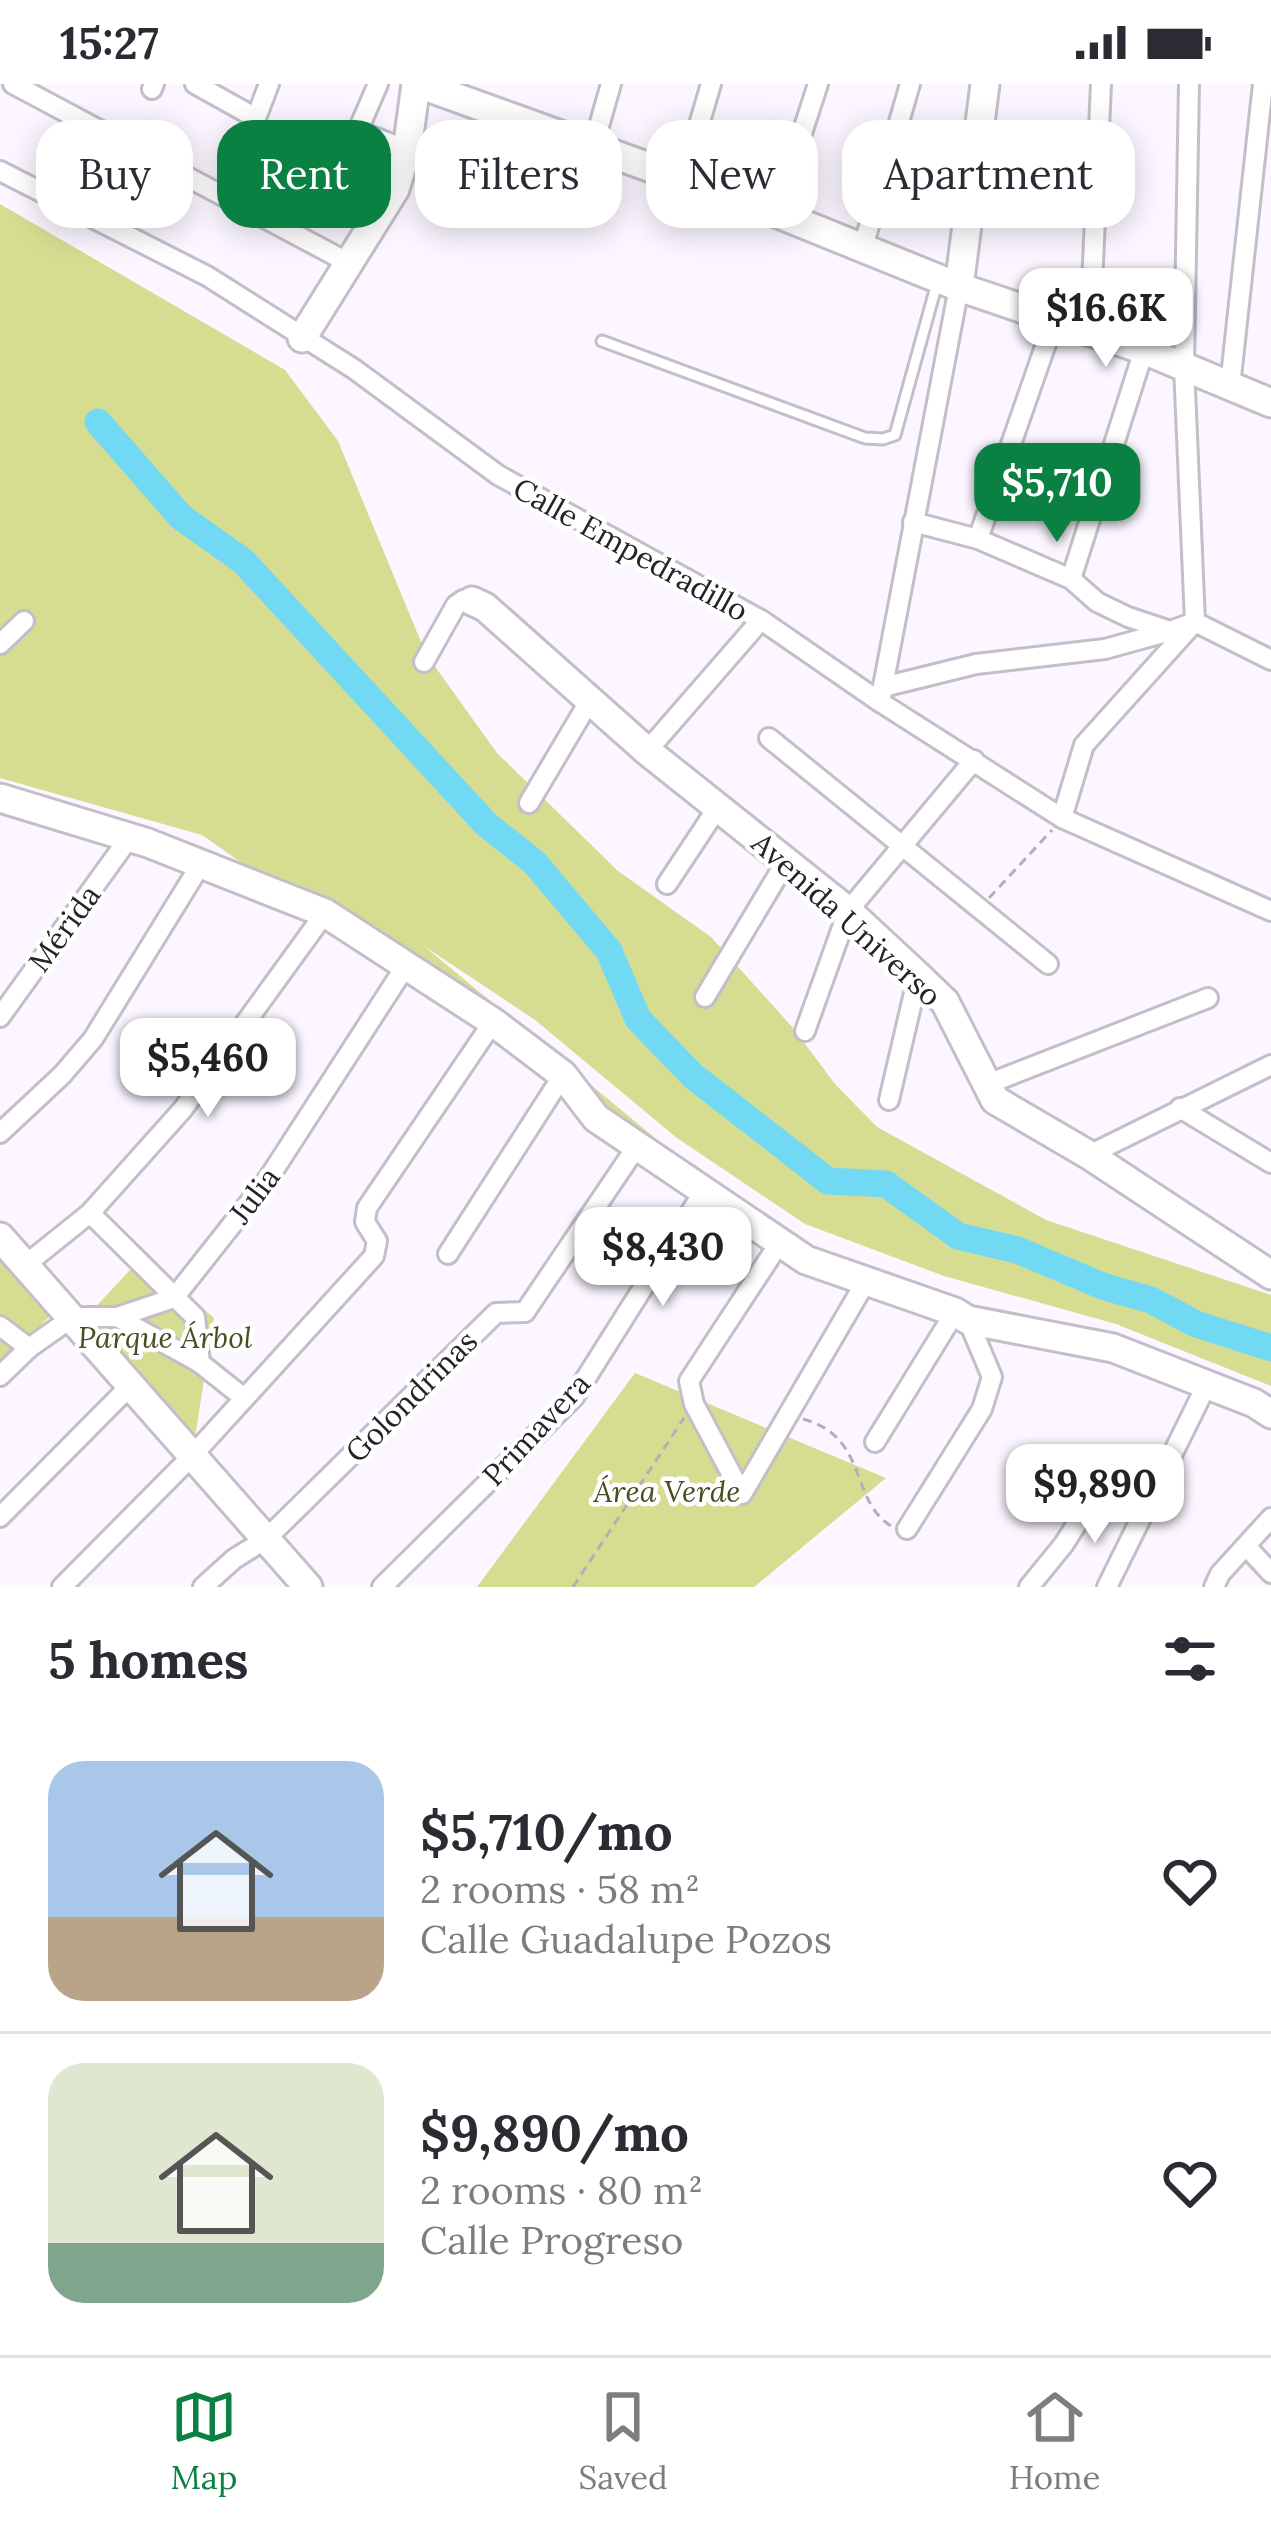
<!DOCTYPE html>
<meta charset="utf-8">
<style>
:root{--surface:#fff;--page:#f7f7f7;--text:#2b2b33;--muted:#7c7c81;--line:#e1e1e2;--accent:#0b8043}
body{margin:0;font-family:Lora,serif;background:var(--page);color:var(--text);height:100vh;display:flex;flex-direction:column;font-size:45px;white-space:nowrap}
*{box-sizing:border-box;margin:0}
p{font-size:39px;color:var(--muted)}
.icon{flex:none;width:66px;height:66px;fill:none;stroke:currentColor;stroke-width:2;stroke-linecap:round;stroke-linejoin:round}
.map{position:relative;height:1503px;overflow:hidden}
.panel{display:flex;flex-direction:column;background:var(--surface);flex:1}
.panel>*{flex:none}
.guide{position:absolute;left:36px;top:36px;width:1200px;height:108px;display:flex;gap:24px}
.price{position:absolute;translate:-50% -102px;padding:0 27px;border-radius:24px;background:#fff;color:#222;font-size:39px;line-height:78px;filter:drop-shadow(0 3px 6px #0008)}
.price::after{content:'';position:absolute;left:50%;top:72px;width:36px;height:27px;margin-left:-18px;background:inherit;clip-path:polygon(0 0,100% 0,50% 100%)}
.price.current{background:var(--accent);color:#fff}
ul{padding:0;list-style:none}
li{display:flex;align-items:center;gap:36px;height:300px;padding:0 48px}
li+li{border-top:3px solid var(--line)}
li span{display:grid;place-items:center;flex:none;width:336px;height:240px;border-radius:36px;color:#555}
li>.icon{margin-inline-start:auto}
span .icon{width:144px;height:144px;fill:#fffc;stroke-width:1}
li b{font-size:51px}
h2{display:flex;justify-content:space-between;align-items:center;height:144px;padding:0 48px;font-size:51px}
.pill{padding:0 42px;border-radius:36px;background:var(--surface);box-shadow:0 6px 30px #0003;font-size:42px;line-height:108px}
.pill.current{background:var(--accent);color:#fff}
.status{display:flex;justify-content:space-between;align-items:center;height:84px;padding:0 60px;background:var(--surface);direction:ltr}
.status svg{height:33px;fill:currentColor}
.menu{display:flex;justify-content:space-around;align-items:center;height:168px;border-top:3px solid var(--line);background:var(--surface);font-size:33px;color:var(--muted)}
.menu a{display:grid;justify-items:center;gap:6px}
.menu .current{color:var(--accent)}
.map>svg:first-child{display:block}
</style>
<div class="status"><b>15:27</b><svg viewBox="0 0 49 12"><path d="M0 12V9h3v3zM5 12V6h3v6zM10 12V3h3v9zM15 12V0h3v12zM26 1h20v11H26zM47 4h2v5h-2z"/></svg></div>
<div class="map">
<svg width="1271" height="1503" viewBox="0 0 1271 1503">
<rect width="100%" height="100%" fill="#fbf6ff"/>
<!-- green -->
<g fill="#d6dd91">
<polygon points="0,120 285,286 338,357 426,570 497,669 618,787 711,853 794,945 835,1000 877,1043 1046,1136 1271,1211 1271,1302 1116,1240 944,1192 805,1140 677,1054 535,936 424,862 780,1158 202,751 0,694"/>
<polygon points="0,1159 56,1226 0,1282"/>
<polygon points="143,1172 214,1234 194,1359 89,1230"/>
<polygon points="635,1289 886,1394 754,1503 477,1503"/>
</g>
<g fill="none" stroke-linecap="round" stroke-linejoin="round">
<!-- river -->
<polyline stroke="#72d9f5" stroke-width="27" points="98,338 181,433 243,477 487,741 534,778 609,867 638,935 693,992 828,1097 886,1100 958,1152 1017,1166 1105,1203 1151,1216 1196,1240 1271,1264"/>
<!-- lane casing -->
<g stroke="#c4bec9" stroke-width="15">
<polyline id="lane" points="602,257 865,354 883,355 895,351 937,199"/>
</g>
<!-- street casing -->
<g stroke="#c4bec9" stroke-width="24">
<g id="street">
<polyline points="13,0 347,178"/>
<polyline points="195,0 256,34 269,0"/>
<polyline points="1189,0 1184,282 1195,538"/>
<polyline points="152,5 154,0"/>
<polyline points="358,47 407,66"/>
<polyline points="593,63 611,0"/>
<polyline points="0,87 207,192 354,285 498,391 761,536 880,618 1062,734 1271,827"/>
<polyline points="683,95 711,0"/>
<polyline points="332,106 378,0"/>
<polyline points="776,129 818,0"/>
<polyline points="863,163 910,0"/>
<polyline points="1090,247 1101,0"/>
<polyline points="1230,302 1263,0"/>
<polyline points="913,438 978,455 1071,495 1097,518 1128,533 1170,547 1195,538"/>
<polyline points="978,455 1055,234"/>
<polyline points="1071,495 1144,266"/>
<polyline points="1195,538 1271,576"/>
<polyline points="0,560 24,537"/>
<polyline points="424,578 456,521 463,516 472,517"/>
<polyline points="883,603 976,580 1105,565 1170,547"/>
<polyline points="880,618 959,203"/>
<polyline points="769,654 1048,880"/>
<polyline points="647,667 761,536"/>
<polyline points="529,719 590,616"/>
<polyline points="1062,734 1084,661 1192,541"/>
<polyline points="667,800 718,723"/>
<polyline points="705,913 787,776"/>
<polyline points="0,933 129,754"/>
<polyline points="805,947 848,827 974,676"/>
<polyline points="985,1001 1208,914"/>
<polyline points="889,1016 918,892"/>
<polyline points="1180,1024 1271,1079"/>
<polyline points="0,1049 62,991 93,955 201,780"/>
<polyline points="1089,1071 1271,981"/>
<polyline points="90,1129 195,1233 200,1279"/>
<polyline points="780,1158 689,1297 694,1320 742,1410 865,1199"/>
<polyline points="448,1170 563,991"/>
<polyline points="24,1182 90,1129 183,1025 325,829"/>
<polyline points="117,1233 200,1279 244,1314"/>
<polyline points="0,1242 29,1264"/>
<polyline points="0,1292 29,1264 73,1233 117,1233 174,1214 268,1095 405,883"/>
<polyline points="875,1358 955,1228"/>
<polyline points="0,1433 132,1300"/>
<polyline points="907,1445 982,1325 992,1293 968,1236"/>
<polyline points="1246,1462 1271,1489"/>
<polyline points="62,1503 191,1373 374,1172 377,1157 365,1138 367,1124 493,938"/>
<polyline points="203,1503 234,1475 266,1455 496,1229 525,1228 637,1062"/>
<polyline points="382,1503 574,1313 704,1107"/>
<polyline points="1029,1503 1064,1460 1111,1386"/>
<polyline points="1107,1503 1207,1300"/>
<polyline points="1214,1503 1220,1490 1271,1434"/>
</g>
</g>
<!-- secondary casing -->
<g stroke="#c4bec9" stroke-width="33">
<g id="secondary">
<polyline points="419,0 776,129 959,203 1144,266 1271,319"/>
<polyline points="959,203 985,0"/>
<polyline points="302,254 395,105 407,66 416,0"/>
<polyline points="472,517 485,523 647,667 848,827 918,892 945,918 995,1016 1089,1071 1271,1191"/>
<polyline points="0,714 148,759 325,829 493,938 563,991 596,1034 806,1176 955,1228 968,1236 1113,1264 1254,1319 1271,1330"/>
<polyline points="0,1153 308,1503"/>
</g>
</g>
<!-- path -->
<g stroke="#b3afb6" stroke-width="3" stroke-dasharray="9 6" stroke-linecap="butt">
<polyline points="989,814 1052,746"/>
<path d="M803,1335C869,1353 849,1416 891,1442"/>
<polyline points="573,1503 684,1334"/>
</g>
<!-- lane -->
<use href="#lane" stroke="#fff" stroke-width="9"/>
<!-- street -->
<use href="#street" stroke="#fff" stroke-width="18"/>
<!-- secondary -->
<use href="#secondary" stroke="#fff" stroke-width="27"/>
</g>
<g text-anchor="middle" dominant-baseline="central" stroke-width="9" stroke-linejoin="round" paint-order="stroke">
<!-- street labels -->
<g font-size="30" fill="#252327" stroke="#fff">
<text transform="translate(631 465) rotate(29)">Calle Empedradillo</text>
<text transform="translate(847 835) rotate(42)">Avenida Universo</text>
<text transform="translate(64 844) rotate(-54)">Mérida</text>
<text transform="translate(254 1111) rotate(-53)">Julia</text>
<text transform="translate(411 1312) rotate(-45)">Golondrinas</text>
<text transform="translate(536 1345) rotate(-47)">Primavera</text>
</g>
<!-- park labels -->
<g font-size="30" font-style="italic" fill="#494d22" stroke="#fff">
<text x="165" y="1253">Parque Árbol</text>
<text x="667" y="1407">Área Verde</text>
</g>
</g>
</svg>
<b class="price" style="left:1106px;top:286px">$16.6K</b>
<b class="price current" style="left:1057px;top:461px">$5,710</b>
<b class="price" style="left:208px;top:1036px">$5,460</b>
<b class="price" style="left:663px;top:1225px">$8,430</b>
<b class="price" style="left:1095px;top:1462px">$9,890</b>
<div class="guide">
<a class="pill">Buy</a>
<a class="pill current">Rent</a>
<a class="pill">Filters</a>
<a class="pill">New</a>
<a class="pill">Apartment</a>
</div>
</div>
<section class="panel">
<h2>5 homes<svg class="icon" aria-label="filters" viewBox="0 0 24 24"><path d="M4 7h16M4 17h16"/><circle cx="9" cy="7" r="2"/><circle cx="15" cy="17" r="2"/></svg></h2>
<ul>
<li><span style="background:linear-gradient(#a9c7e8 65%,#b9a48a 0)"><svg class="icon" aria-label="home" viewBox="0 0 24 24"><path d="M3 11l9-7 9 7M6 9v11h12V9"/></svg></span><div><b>$5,710/mo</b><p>2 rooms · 58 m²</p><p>Calle Guadalupe Pozos</p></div><svg class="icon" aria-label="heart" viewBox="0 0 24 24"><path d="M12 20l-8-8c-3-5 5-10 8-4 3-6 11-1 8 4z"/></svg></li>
<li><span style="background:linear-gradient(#dfe7d0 75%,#7fa58c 0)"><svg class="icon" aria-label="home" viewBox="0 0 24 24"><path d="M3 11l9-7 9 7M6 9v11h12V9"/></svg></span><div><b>$9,890/mo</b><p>2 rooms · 80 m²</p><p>Calle Progreso</p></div><svg class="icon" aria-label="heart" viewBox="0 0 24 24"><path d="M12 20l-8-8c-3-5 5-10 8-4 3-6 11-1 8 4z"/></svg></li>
</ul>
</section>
<nav class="menu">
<a class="current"><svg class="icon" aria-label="map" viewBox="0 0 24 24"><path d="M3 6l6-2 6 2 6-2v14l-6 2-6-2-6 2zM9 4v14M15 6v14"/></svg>Map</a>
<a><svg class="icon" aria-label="saved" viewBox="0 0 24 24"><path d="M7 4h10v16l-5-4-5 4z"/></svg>Saved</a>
<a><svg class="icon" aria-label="home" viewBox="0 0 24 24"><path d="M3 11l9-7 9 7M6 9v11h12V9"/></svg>Home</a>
</nav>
